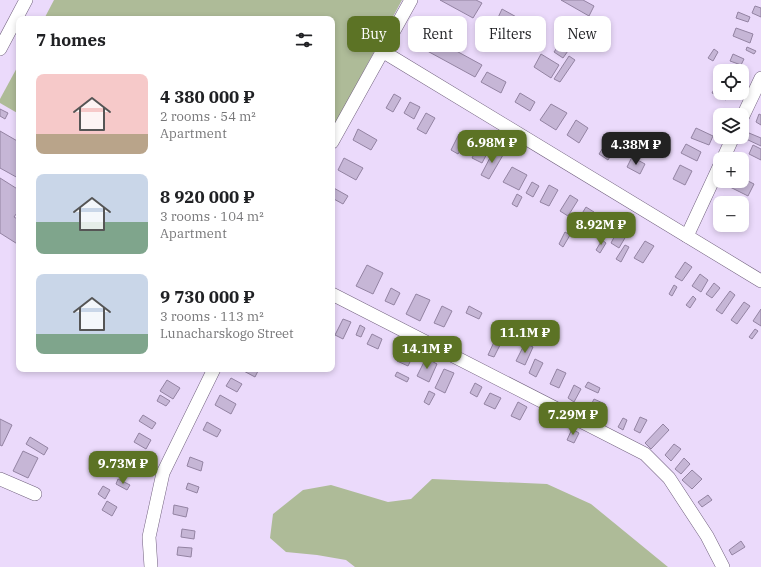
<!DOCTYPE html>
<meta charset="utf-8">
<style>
:root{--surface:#fff;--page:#f6f6f6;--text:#202124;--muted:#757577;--accent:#5c7325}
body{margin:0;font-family:"IBM Plex Serif",serif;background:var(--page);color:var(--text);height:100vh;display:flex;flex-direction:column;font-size:15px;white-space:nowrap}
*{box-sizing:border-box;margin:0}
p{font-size:13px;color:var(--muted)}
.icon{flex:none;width:22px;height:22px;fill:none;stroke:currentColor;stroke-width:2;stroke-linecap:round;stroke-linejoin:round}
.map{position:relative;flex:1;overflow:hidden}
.drawer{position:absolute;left:16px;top:16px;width:319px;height:356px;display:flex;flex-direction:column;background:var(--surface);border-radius:8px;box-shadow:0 2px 6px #0003}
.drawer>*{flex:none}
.top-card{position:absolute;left:347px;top:16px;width:354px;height:36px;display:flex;gap:8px}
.fabs{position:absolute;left:713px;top:64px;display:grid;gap:8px}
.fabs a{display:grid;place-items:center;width:36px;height:36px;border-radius:8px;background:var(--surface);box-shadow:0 2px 6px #0003;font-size:20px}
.price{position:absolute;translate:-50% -34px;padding:0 9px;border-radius:8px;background:var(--accent);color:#fff;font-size:13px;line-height:26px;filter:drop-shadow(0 1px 2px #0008)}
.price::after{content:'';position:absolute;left:50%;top:24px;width:12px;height:9px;margin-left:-6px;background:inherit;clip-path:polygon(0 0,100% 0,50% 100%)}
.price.selected{background:#222;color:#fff}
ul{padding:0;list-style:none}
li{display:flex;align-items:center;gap:12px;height:100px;padding:0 20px}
li span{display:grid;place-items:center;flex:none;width:112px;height:80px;border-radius:8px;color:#555}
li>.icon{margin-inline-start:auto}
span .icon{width:48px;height:48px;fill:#fffc;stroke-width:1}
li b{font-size:17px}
h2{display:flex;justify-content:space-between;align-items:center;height:48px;padding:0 20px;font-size:17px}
.tag{padding:0 14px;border-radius:8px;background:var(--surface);box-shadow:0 2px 6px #0003;font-size:14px;line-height:36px}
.tag.selected{background:var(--accent);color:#fff}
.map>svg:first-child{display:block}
</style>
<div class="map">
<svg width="761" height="567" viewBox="0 0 761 567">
<rect width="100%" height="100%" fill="#ebdafb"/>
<!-- green -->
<g fill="#aebb98">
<polygon points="54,0 402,0 332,130 332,19 44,19"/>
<polygon points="19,64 19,114 0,103 0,99"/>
<polygon points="432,479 547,484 591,504 668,567 355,567 346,560 317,555 286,552 270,538 273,514 303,490 331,485 388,502 411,499"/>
</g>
<!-- building -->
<g fill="#c6b6d6" stroke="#9383a2">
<polygon points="440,0 476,0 482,3 473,18"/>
<polygon points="561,0 583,0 594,6 589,16"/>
<polygon points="755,6 761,8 761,17 752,13"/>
<polygon points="502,9 538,29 531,41 496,22"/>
<polygon points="738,12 750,17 748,22 736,18"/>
<polygon points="736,28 753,34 750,43 733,36"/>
<polygon points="427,35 482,65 475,77 420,47"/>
<polygon points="561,42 570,48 563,58 554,52"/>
<polygon points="747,47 756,51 754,54 746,50"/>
<polygon points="714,49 718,52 713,61 708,58"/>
<polygon points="541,54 559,65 551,78 534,67"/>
<polygon points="733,54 744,59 741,65 730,61"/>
<polygon points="569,56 575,60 560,82 554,79"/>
<polygon points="487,72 506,82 501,93 481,82"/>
<polygon points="717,84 720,86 720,93 729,93 726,100 712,93"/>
<polygon points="520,93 535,102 530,111 515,102"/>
<polygon points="394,94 401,98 393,112 386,108"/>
<polygon points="410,102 420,107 414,119 404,113"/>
<polygon points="551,104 567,113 556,130 540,120"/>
<polygon points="0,109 8,113 5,119 0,116"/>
<polygon points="426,113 435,118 426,134 417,129"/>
<polygon points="759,114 761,115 761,125 756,122"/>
<polygon points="576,120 588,128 579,143 567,135"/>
<polygon points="696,128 713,136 709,145 691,138"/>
<polygon points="358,129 377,140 371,150 353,140"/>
<polygon points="0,131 19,142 18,178 0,168"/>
<polygon points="749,133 761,138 761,146 746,139"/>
<polygon points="459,134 467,139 458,154 451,150"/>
<polygon points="608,140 617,145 608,160 599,154"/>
<polygon points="480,143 490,148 482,163 472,158"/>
<polygon points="686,144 701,152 697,161 681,153"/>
<polygon points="753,145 761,149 761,160 749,154"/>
<polygon points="494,150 503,155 489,179 481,175"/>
<polygon points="632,157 645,164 640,174 627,167"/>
<polygon points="344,158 363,168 356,180 338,170"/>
<polygon points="680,165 692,171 685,185 673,179"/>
<polygon points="512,167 527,175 519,190 503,182"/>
<polygon points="0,178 19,190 19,210 14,217 19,220 19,245 0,233"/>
<polygon points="742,178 754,184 748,196 728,186 730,181 742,181"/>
<polygon points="532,182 539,186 533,197 526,193"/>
<polygon points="549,185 558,190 549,206 540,202"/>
<polygon points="332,187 348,196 343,204 332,198"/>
<polygon points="517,194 522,197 517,207 512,204"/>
<polygon points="570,195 578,200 568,216 560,211"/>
<polygon points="586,207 594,212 585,225 578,220"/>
<polygon points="604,217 610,221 605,229 599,226"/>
<polygon points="620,226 629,231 619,248 611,243"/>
<polygon points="565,232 570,235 563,247 559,244"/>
<polygon points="602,240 606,243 600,253 596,250"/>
<polygon points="645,241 654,246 643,263 634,258"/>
<polygon points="625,245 629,247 621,262 616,259"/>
<polygon points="685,262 692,267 682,281 675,277"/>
<polygon points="367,265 383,273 373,294 356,286"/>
<polygon points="700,274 708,280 701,292 692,286"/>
<polygon points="714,283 720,288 712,298 706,294"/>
<polygon points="674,285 677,287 672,296 669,294"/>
<polygon points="391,288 400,293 394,305 385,301"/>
<polygon points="730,291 735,295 722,314 716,310"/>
<polygon points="416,294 430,300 420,321 406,314"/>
<polygon points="693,296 696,299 690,308 686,305"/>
<polygon points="744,302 750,306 737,324 731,320"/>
<polygon points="442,306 452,311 444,327 434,323"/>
<polygon points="469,306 482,313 479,319 466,313"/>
<polygon points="761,309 761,326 753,321"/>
<polygon points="343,319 351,322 343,339 335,335"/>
<polygon points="360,325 365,328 361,337 356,335"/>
<polygon points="755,329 758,331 752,339 749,337"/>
<polygon points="372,334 382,339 378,349 367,344"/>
<polygon points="494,342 500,345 494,357 488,355"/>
<polygon points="525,343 533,347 525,365 516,361"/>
<polygon points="403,350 413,356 408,366 397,361"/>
<polygon points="426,358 437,364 429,382 417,376"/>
<polygon points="535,359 543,363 536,377 529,373"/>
<polygon points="240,369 255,369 258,371 255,377"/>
<polygon points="444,369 454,373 445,393 435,388"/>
<polygon points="557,369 566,373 559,388 550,384"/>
<polygon points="397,372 409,378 407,382 395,376"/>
<polygon points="231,378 242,384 237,392 226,386"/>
<polygon points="167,380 180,388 173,399 160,391"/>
<polygon points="588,382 600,388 598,393 585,387"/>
<polygon points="475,383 482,387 477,397 470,393"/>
<polygon points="574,385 581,389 574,402 568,398"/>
<polygon points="429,391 435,394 429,405 424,402"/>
<polygon points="490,393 501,398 495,409 484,404"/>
<polygon points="160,395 170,401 166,406 157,401"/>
<polygon points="220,395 236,404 231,414 215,405"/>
<polygon points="594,399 605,404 600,415 589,409"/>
<polygon points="518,402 527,407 520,420 511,416"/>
<polygon points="143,415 156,423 152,429 139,421"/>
<polygon points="640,417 647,420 640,433 634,430"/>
<polygon points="623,418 627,420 623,430 618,427"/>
<polygon points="0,419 12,425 2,446 0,445"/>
<polygon points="207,422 221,430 217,437 203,430"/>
<polygon points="663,424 669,430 651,449 645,443"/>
<polygon points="572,429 579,433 574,443 567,440"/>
<polygon points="139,433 151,440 146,449 134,442"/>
<polygon points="30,437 48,448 44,455 26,444"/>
<polygon points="674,444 681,449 671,461 665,455"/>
<polygon points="23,451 38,458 28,478 13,471"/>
<polygon points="190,457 203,462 201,471 187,466"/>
<polygon points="684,458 690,464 681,474 675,469"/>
<polygon points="123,459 137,465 132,476 118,469"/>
<polygon points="692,470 702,479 692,489 682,480"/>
<polygon points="118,479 130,485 127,490 116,484"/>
<polygon points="188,483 199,487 197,493 186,489"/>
<polygon points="103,486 110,490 105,499 98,494"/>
<polygon points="708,495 712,500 702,507 698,502"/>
<polygon points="107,501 117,507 112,516 102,510"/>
<polygon points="174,505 188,508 186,517 173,514"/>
<polygon points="182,529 195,531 194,539 181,537"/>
<polygon points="741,541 745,547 732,555 729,550"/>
<polygon points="178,547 192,548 191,557 177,555"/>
</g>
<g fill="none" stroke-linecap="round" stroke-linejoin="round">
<!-- minor casing -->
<g stroke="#71617e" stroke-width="14">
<g id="minor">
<polyline points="0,49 26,0"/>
<polyline points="382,51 761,281"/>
<polyline points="742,118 761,78"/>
<polyline points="332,142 411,0"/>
<polyline points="723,159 733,137"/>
<polyline points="687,236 720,165"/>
<polyline points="332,294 645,454 669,478 707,536 723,567"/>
<polyline points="0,479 35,494"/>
<polyline points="151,567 149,537 163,473 214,369"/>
</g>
</g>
<!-- minor -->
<use href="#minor" stroke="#fff" stroke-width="13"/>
</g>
</svg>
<div class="fabs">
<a><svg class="icon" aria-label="locate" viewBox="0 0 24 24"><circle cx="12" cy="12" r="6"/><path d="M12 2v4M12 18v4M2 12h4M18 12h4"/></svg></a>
<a><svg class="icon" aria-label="layers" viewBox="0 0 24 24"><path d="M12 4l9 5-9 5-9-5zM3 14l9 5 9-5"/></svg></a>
<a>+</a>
<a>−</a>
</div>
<b class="price" style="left:492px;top:164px">6.98M ₽</b>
<b class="price selected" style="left:636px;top:166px">4.38M ₽</b>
<b class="price" style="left:601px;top:246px">8.92M ₽</b>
<b class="price" style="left:525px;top:354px">11.1M ₽</b>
<b class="price" style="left:427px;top:370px">14.1M ₽</b>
<b class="price" style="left:573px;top:436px">7.29M ₽</b>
<b class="price" style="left:123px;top:485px">9.73M ₽</b>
<div class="top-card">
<a class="tag selected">Buy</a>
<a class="tag">Rent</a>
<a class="tag">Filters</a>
<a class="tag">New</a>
</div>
<section class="drawer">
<h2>7 homes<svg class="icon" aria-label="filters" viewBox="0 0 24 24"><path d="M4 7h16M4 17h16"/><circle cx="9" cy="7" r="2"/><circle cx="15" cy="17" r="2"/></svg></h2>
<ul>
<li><span style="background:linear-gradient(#f6c9c9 75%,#b9a48a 0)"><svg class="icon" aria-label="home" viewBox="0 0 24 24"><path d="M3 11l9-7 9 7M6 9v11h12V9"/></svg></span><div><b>4 380 000 ₽</b><p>2 rooms · 54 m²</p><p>Apartment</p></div></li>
<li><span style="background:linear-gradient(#c9d6e8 60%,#7fa58c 0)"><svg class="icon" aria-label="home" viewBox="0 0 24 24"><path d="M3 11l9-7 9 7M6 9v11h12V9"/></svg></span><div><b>8 920 000 ₽</b><p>3 rooms · 104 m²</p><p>Apartment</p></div></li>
<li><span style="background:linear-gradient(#c9d6e8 75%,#7fa58c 0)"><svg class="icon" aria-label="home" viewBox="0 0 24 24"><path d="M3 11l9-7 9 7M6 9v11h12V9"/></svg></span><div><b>9 730 000 ₽</b><p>3 rooms · 113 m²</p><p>Lunacharskogo Street</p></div></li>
</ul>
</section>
</div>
